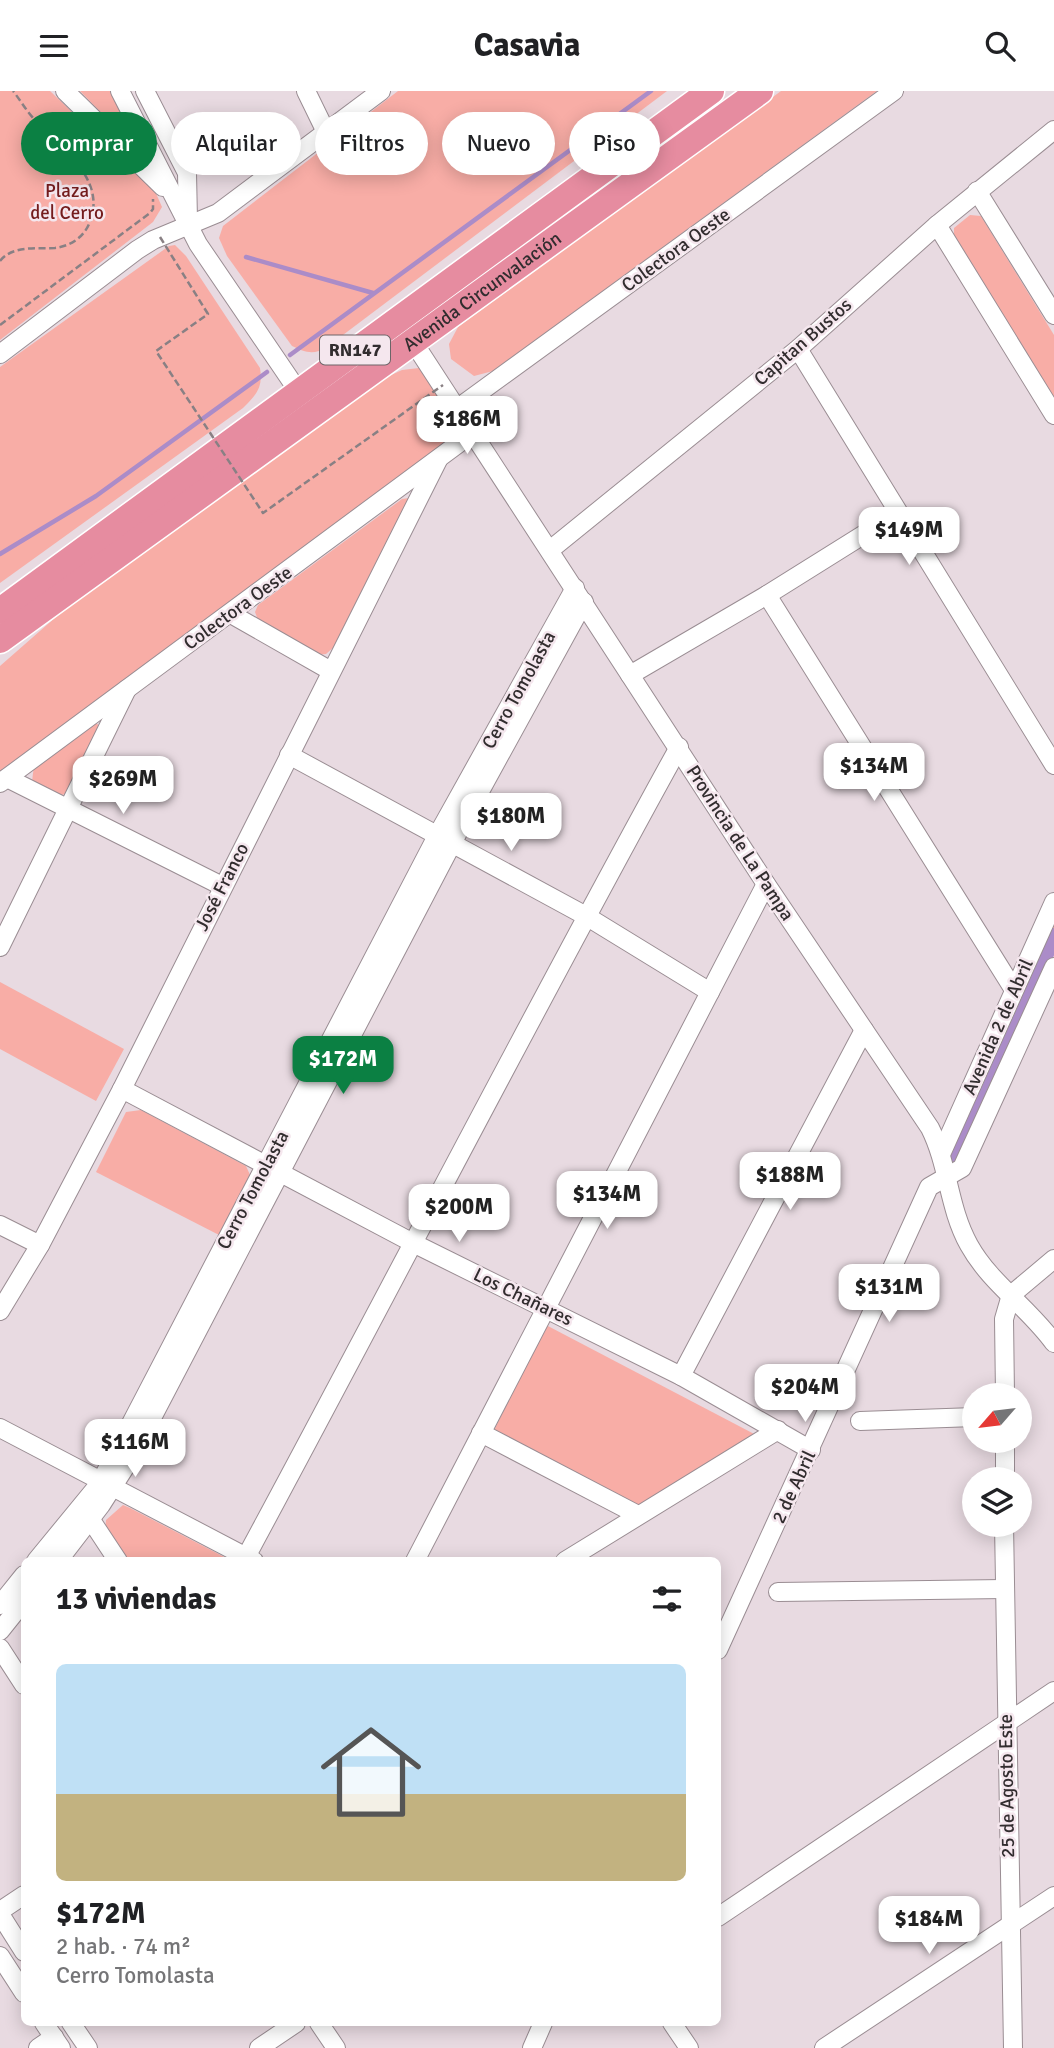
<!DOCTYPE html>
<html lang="es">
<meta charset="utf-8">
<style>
:root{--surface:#fff;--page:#f6f6f6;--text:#202124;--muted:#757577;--line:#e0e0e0;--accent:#0b8043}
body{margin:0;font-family:Signika,sans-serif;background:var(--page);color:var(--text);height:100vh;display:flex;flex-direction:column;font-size:26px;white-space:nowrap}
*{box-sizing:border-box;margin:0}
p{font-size:23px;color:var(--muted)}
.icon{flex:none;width:38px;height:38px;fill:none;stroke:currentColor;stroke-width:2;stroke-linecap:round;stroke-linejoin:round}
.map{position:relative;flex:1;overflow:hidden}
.sheet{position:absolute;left:21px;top:1466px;width:700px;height:469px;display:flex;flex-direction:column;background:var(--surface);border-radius:10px;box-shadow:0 4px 18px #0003}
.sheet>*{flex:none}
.guide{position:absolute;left:21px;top:21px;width:700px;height:63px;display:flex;gap:14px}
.needle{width:46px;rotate:242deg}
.controls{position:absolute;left:962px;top:1292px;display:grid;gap:14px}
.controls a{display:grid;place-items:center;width:70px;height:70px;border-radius:50%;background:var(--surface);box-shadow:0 4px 18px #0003;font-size:35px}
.price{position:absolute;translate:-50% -60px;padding:0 16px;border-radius:14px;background:#fff;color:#222;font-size:23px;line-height:46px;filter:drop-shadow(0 2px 4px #0008)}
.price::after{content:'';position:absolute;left:50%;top:42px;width:21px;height:16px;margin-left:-10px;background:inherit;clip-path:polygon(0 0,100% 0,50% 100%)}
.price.selected{background:var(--accent);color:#fff}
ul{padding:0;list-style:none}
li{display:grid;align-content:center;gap:14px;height:371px;padding:0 35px}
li+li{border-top:2px solid var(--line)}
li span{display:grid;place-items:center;height:217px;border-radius:10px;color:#555}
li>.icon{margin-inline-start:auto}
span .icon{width:126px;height:126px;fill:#fffc;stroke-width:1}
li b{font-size:30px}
h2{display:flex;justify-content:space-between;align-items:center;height:84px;padding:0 35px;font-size:30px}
.tag{padding:0 24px;border-radius:32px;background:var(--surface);box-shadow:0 4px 18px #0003;font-size:24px;line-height:63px}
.tag.selected{background:var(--accent);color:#fff}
header{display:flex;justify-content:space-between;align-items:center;height:91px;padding:0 35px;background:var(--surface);font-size:32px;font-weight:800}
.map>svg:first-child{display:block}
</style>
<header><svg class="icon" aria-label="menu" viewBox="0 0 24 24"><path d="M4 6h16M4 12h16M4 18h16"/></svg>Casavia<svg class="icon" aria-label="search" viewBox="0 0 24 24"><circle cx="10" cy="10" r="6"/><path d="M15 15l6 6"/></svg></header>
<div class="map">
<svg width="1054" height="1957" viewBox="0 0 1054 1957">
<rect width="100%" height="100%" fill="#e8dae1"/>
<!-- green -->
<g fill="#f8ada6">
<polygon points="0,0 50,0 155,100 162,116 153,131 0,249"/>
<polygon points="80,0 111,0 142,64"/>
<path d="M398,0H667L327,256C314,264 306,262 292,255L227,165L219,147L223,135Z"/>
<polygon points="781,0 877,0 493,280 474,285 451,268 449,253 458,236"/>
<polygon points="970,124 981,125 1054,244 1054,308 954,148 954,137"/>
<path d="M175,154L186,165L260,277C263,296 257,303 243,317L0,492V276L169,155Z"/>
<path d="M419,277L427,278C442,302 454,319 450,348L0,683V575L81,504L378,290L402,279Z"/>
<polygon points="409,407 412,414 334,556 326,563 315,564 258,529 255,521 258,514 402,408"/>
<polygon points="96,632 102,637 66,703 56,705 32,691 34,674"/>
<polygon points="1054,832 1054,863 959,1072 948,1067"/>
<polygon points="0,891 124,958 96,1010 0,958"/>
<polygon points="141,1019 246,1075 251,1086 221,1145 96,1081 126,1021"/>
<polygon points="546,1234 758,1345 640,1418 493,1341"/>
<polygon points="123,1414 130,1417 232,1470 126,1470 105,1440 106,1429"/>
</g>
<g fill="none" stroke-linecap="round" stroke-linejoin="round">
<!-- stream -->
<g stroke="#ab8cc8" stroke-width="4.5">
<polyline points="246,166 373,202"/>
<polyline points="290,264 651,0"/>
<polyline points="0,463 96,405 267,281"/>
</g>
<!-- canal -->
<polyline stroke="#ab8cc8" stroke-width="16" points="951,1069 1054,845"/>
<!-- minor casing -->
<g stroke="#9a8d93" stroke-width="20">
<g id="minor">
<polyline points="65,0 163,96"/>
<polyline points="120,0 198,153 298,300"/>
<polyline points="145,0 187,82 188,129"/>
<polyline points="306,0 326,41"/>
<polyline points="977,100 1054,224"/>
<polyline points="937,134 1054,324"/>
<path d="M414,252L766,793L930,1037C949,1075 948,1116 969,1154C990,1192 1029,1217 1054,1252"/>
<polyline points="798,258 1054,674"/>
<polyline points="0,263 137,159 153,149 218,122 381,0"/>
<polyline points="458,317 894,0"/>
<polyline points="550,459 798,258 937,134 1054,39"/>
<polyline points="767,504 1014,899"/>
<polyline points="231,523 331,580"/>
<polyline points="630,584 767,504 898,422"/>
<polyline points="289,664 586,825 710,901"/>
<polyline points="7,687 222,795"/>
<polyline points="0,692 474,341"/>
<polyline points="0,856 127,598"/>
<polyline points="122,998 415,1153 681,1285 811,1359"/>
<polyline points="942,1061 1054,811"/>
<polyline points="0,1134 40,1154"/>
<polyline points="1011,1204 1054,1168"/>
<polyline points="0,1220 40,1154 122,998 438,369"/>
<polyline points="681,1285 864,939"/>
<polyline points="1005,1304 1004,1228 1011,1204"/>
<polyline points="860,1330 975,1326"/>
<polyline points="0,1337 254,1470"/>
<polyline points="481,1342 638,1424"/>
<polyline points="1005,1388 1005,1349"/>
<polyline points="85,1420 118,1470"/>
<polyline points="1004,1433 1013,1957"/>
<path d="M246,1466C391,1197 531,924 679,656"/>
<polyline points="36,1470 100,1392 438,743 575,497"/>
<polyline points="58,1470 101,1414 131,1367 468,722 584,511"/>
<polyline points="415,1470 766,793"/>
<polyline points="565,1470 778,1339"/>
<polyline points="778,1501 1004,1498"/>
<polyline points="0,1514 24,1484"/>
<polyline points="0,1540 24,1510"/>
<polyline points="0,1557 24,1594"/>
<polyline points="718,1559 929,1096 962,1077 1054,876"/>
<polyline points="0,1820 24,1804"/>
<polyline points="0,1823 24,1861"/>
<polyline points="718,1826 1054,1600"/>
<polyline points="0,1865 24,1902"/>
<polyline points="44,1932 61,1957"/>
<polyline points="71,1932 88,1957"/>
<polyline points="319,1932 336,1957"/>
<polyline points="672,1932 689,1957"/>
<polyline points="38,1957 54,1946"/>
<polyline points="259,1957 296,1932"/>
<polyline points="532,1957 543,1932"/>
<polyline points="824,1957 1054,1805"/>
</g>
</g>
<!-- highway casing -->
<g stroke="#fff" stroke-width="29">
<g id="highway">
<polyline points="0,520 711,0"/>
<path id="s1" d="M0,549L760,0"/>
</g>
</g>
<!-- path -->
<g stroke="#898084" stroke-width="2.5" stroke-dasharray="7 3.5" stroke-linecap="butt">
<path d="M0,170C13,154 36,158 55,157C70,155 83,147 89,133C108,90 63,58 36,30C27,21 21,10 13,0"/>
<polyline points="0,234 150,122 153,118 153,108"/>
</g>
<!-- minor -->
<use href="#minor" stroke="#fff" stroke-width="18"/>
<!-- highway -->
<use href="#highway" stroke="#e68ca0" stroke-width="26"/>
<!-- path-bridge -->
<polyline stroke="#898084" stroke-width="2.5" stroke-dasharray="7 3.5" stroke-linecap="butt" points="160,146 208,223 156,260 263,422 443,294"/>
</g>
<g text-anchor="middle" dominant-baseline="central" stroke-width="5" stroke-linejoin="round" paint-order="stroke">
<!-- shield labels -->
<rect fill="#f5e7ee" stroke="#6c6568" stroke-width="2" x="320" y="244.5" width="70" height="29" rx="5"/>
<g font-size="18" font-weight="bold" fill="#322d2f">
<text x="355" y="259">RN147</text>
</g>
<!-- park labels -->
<g font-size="19" fill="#741c1d" stroke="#f5e7ee">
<text x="67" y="100">Plaza<tspan x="67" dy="22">del Cerro</tspan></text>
</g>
<!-- street labels -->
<g font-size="19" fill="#322d2f" stroke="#f5e7ee">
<text transform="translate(676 159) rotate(-36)">Colectora Oeste</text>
<text stroke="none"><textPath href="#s1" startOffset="595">Avenida Circunvalación</textPath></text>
<text transform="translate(803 251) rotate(-41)">Capitan Bustos</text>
<text transform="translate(238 517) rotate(-36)">Colectora Oeste</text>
<text transform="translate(519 599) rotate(-61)">Cerro Tomolasta</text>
<text transform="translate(740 752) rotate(57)">Provincia de La Pampa</text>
<text transform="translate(222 796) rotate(-63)">José Franco</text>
<text transform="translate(998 936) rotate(-66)">Avenida 2 de Abril</text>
<text transform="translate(253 1099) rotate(-62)">Cerro Tomolasta</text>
<text transform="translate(523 1206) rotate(26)">Los Chañares</text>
<text transform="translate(794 1396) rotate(-65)">2 de Abril</text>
<text transform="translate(1007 1695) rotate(-91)">25 de Agosto Este</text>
</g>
</g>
</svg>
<div class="controls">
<a><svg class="needle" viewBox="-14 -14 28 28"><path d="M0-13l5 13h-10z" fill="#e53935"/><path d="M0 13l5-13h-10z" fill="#757577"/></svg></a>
<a><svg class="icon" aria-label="layers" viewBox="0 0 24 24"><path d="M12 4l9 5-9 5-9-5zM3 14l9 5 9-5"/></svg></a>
</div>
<b class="price" style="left:467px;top:365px">$186M</b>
<b class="price" style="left:909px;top:476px">$149M</b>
<b class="price" style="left:874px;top:712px">$134M</b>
<b class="price" style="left:123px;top:725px">$269M</b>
<b class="price" style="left:511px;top:762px">$180M</b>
<b class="price selected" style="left:343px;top:1005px">$172M</b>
<b class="price" style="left:790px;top:1121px">$188M</b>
<b class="price" style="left:607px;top:1140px">$134M</b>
<b class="price" style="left:459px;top:1153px">$200M</b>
<b class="price" style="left:889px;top:1233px">$131M</b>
<b class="price" style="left:805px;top:1333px">$204M</b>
<b class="price" style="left:135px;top:1388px">$116M</b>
<b class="price" style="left:929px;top:1865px">$184M</b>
<div class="guide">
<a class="tag selected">Comprar</a>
<a class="tag">Alquilar</a>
<a class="tag">Filtros</a>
<a class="tag">Nuevo</a>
<a class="tag">Piso</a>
</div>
<section class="sheet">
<h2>13 viviendas<svg class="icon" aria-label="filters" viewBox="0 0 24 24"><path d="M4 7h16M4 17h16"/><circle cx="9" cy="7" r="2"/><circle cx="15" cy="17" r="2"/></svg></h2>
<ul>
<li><span style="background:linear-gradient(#bfe0f5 60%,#c2b280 0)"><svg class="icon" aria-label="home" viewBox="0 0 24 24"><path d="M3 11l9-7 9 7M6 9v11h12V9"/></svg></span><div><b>$172M</b><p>2 hab. · 74 m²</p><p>Cerro Tomolasta</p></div></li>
</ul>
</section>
</div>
